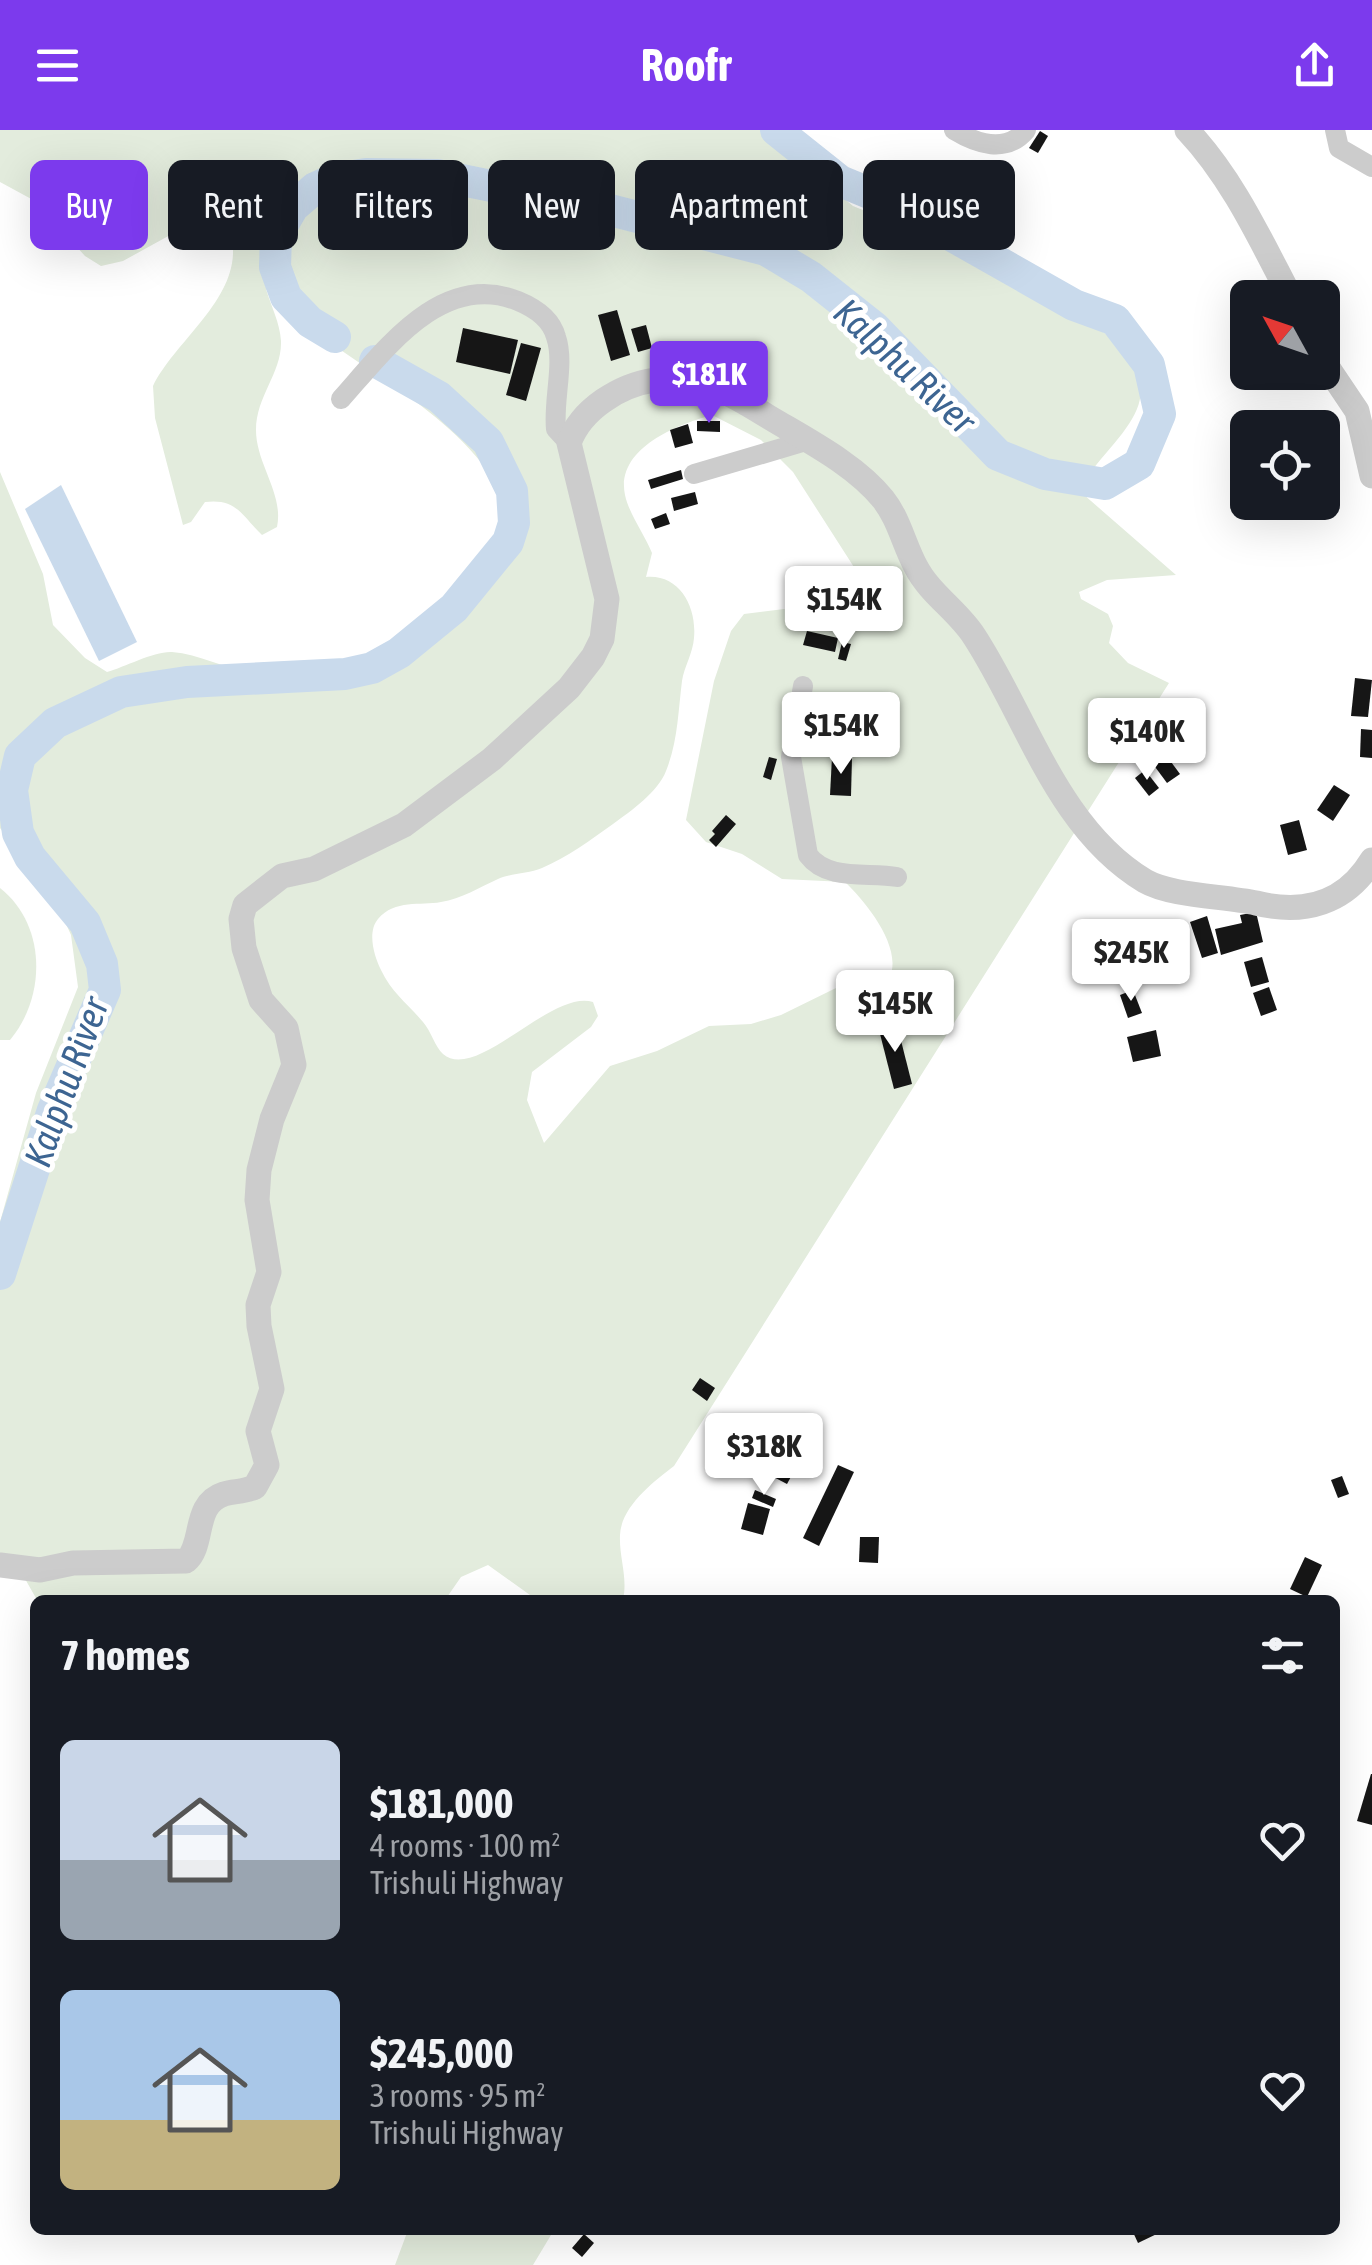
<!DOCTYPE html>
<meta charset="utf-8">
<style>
:root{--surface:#171b24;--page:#242831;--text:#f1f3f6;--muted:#9ea1a6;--accent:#7c3aed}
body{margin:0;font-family:"Asap Condensed",sans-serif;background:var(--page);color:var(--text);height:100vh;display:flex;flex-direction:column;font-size:38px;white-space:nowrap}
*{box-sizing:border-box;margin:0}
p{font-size:32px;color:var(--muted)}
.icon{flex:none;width:55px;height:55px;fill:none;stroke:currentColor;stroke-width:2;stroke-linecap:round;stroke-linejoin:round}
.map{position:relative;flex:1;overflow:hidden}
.details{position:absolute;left:30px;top:1465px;width:1310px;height:640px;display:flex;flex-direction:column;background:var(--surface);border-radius:15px;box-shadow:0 10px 40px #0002}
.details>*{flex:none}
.guide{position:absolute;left:30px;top:30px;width:1312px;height:90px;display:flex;gap:20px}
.needle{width:65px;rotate:310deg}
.tools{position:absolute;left:1230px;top:150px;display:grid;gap:20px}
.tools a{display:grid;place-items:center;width:110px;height:110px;border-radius:15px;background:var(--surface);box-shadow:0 10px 40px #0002;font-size:50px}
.price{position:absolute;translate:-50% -85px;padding:0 22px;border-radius:10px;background:#fff;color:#222;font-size:32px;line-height:65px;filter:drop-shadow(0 2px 5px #0008)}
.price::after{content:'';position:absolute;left:50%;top:60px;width:30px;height:22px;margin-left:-15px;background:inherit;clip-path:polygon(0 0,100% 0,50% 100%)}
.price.on{background:var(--accent);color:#fff}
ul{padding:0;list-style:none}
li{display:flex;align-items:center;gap:30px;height:250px;padding:0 30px}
li span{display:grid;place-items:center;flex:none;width:280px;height:200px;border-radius:15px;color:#555}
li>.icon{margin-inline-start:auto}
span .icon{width:120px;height:120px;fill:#fffc;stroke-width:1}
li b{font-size:42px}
h2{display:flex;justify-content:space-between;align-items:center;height:120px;padding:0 30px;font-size:42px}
.chip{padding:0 35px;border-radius:15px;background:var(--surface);box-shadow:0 10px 40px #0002;font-size:35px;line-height:90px}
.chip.on{background:var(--accent);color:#fff}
header{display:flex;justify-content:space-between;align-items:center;height:130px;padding:0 30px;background:var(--accent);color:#fff;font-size:45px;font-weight:700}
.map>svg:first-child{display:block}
</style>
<header><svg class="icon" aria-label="menu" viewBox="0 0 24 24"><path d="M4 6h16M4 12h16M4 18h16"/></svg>Roofr<svg class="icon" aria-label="share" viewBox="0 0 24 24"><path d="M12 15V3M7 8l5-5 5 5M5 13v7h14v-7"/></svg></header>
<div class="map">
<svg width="1372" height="2135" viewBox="0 0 1372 2135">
<rect width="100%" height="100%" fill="#fff"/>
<!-- green -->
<g fill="#e3ecdd" fill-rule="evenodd">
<path d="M0,0H762L853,76L939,111L1119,211C1165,267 1130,293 1092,340L1060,344L1176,445L1107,450L1079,462L1081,469L1108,484L1113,496L1109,513L1128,533L1169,553L674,1336C653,1352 621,1377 620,1405C619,1428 628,1447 623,1470H537L488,1435L461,1447L445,1470H37L24,1447L0,1436V1092L36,963L78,857L71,805L57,774L0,698V342L43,444L53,495L85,528L107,542C125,537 154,521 172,522C199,524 225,539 253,542C349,552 417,502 477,435C500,409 516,381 493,348C435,264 335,231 266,159C271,176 280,193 281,211C282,243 256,266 256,300C256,334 284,364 277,397L262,405C242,386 237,368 205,372L191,392L183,395L155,288L153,256C178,205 255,159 227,93L215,86L201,88L123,131L101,136L85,126L35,71L0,52ZM712,285L761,310L793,342L868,459L869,487L858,497L784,479L744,484L731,501L714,551L686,690L706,712L742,724L782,749L845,752C868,774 915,831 880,860L868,864L836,858L781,885L751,894L709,896L657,921L610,936L544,1013L527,970L532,942L591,897L598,886L593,872C551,859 476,953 443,924C435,917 431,901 423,892C407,873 392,863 381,840C374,826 367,802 378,789C395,769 420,776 441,772C461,769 480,757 498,749C511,743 528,744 542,738C566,728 592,709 613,694C631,681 658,662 666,641C678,611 678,582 682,551C684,537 693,523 694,508C697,476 679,444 646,447L652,423C645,405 629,384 625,365C615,318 679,294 712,285Z"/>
<path d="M0,758C46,794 47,866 10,910H0Z"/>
<polygon points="408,2100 554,2100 533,2135 395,2135"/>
</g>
<!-- water -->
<polygon fill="#c9daec" points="61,355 137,512 99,531 25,379"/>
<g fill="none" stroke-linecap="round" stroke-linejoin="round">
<!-- river -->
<g stroke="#c9daec" stroke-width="32">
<polyline points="335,207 310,192 286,167 275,137 276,106 293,77 315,58 335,49 366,44 437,45 610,80 766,120 811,147 874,197 998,325 1045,344 1105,354 1139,334 1160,284 1149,235 1115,190 1074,175 896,74 840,51 776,0"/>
<polyline points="0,1144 53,980 105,860 102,834 85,793 30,727 18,703 12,660 20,626 55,593 121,562 187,552 345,544 372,538 399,523 454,478 508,412 514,393 512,361 488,312 439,267 375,231"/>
</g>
</g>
<!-- building -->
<g fill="#161616">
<polygon points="1040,1 1048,6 1038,23 1029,18"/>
<polygon points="617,180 630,225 611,231 598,185"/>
<polygon points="646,195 652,218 638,222 631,199"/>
<polygon points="463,198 518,210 510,244 456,232"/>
<polygon points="521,213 541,218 526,271 506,265"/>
<polygon points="697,291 720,291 720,302 697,301"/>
<polygon points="688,294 693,313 675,318 670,300"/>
<polygon points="681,340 683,349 651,359 648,350"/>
<polygon points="695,362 698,374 674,381 671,368"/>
<polygon points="666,383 670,394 655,399 651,389"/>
<polygon points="807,501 838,508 835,522 803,515"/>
<polygon points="842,512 851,514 846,531 838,529"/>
<polygon points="1355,548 1372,550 1368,587 1351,586"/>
<polygon points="837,591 858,593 855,625 833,623"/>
<polygon points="862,594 871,595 867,617 859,616"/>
<polygon points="1361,599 1372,600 1372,628 1360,627"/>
<polygon points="1163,621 1180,644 1167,653 1150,630"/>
<polygon points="769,627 777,629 771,650 763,647"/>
<polygon points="832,627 852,628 851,666 830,665"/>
<polygon points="1145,640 1159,658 1149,666 1135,648"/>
<polygon points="1334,655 1350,665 1333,691 1317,680"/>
<polygon points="726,685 736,694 716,717 709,710 715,704 712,701"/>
<polygon points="1299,690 1307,720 1288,725 1280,695"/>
<polygon points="1256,782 1263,812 1221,825 1215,799 1242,793 1240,785"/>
<polygon points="1207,786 1218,823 1202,828 1190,792"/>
<polygon points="1262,827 1269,852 1251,857 1244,832"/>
<polygon points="1269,857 1277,880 1261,886 1253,863"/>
<polygon points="1133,860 1142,883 1128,888 1120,865"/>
<polygon points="896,891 912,954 894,959 878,896"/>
<polygon points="1156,900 1161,926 1133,932 1127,907"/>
<polygon points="700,1248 715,1258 707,1271 692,1260"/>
<polygon points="778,1321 799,1332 787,1354 766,1343"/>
<polygon points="838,1335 854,1342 819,1416 803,1408"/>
<polygon points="1342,1346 1349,1364 1338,1368 1331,1350"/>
<polygon points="755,1360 776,1369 773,1377 752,1368"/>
<polygon points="748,1373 770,1379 763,1405 741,1399"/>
<polygon points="860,1407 879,1407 878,1433 859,1432"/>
<polygon points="1305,1427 1322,1435 1307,1467 1290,1459"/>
<polygon points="1371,1644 1372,1644 1372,1695 1357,1691"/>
<polygon points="1132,2100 1165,2100 1138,2113"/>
<polygon points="584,2104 594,2113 582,2127 572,2118"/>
</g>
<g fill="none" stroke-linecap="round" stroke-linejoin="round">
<!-- minor -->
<g stroke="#ccc" stroke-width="20">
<path d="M954,0C977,14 1006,24 1026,0"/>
<polyline points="1335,0 1339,18 1372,37"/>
<path d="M341,269C385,220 442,140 518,171C535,178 551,188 556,207C565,233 553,270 556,299L569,313"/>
<polyline points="694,344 806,311"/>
<path d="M803,556L791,627L808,725C827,751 867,742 897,747"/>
</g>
<!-- tertiary -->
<g stroke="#ccc" stroke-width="25">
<path d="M1187,0C1233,49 1260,109 1291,168"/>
<polyline points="1322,229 1357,281 1372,346"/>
<path d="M0,1435L40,1440L73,1433L186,1431C205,1415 192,1374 224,1364C235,1361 244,1362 255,1357L267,1335L258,1301L272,1259L259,1196L258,1175L269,1142L257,1070L259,1040L272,989L294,935L286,898L261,870L244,818L241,789L245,775L282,746L314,739L404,695L492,629L569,558L593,527L602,509L607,469L569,313C581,279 620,255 655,250C699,244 730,263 767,286C805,309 855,334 883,369C899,389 904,415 916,437C930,464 958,481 974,506C1027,587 1057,698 1145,751C1171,766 1225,766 1256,773C1304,785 1346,773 1372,730"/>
</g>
</g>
<g text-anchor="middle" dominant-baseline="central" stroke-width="10" stroke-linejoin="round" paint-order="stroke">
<!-- water labels -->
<g font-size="38" font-style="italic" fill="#3d6592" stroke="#fff">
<text transform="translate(905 236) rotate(43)">Kalphu River</text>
<text transform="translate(66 952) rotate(-70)">Kalphu River</text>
</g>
</g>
</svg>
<div class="tools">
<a><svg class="needle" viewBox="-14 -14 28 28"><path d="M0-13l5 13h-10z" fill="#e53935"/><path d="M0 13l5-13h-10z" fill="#9ea1a6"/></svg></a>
<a><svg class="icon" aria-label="locate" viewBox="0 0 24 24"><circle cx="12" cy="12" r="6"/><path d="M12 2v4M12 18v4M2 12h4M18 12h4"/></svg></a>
</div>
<b class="price on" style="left:709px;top:296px">$181K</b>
<b class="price" style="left:844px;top:521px">$154K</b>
<b class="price" style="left:841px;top:647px">$154K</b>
<b class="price" style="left:1147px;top:653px">$140K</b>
<b class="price" style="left:1131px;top:874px">$245K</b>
<b class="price" style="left:895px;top:925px">$145K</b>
<b class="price" style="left:764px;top:1368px">$318K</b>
<div class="guide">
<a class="chip on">Buy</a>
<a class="chip">Rent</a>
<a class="chip">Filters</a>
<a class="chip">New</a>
<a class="chip">Apartment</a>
<a class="chip">House</a>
</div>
<section class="details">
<h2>7 homes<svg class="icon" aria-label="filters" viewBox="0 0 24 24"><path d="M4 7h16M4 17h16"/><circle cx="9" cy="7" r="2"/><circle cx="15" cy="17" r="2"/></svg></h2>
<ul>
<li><span style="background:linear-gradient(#c9d6e8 60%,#9aa5b1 0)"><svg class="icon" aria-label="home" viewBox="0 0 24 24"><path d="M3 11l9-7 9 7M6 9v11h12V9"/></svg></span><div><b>$181,000</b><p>4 rooms · 100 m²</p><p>Trishuli Highway</p></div><svg class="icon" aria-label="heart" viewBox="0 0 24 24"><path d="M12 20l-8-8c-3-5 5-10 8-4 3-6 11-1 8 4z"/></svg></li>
<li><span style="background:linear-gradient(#a9c7e8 65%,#c2b280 0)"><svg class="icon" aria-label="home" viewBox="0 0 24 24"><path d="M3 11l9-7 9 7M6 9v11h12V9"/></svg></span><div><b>$245,000</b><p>3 rooms · 95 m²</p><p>Trishuli Highway</p></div><svg class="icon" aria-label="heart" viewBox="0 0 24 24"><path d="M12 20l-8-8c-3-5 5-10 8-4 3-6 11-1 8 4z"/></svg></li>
</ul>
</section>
</div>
